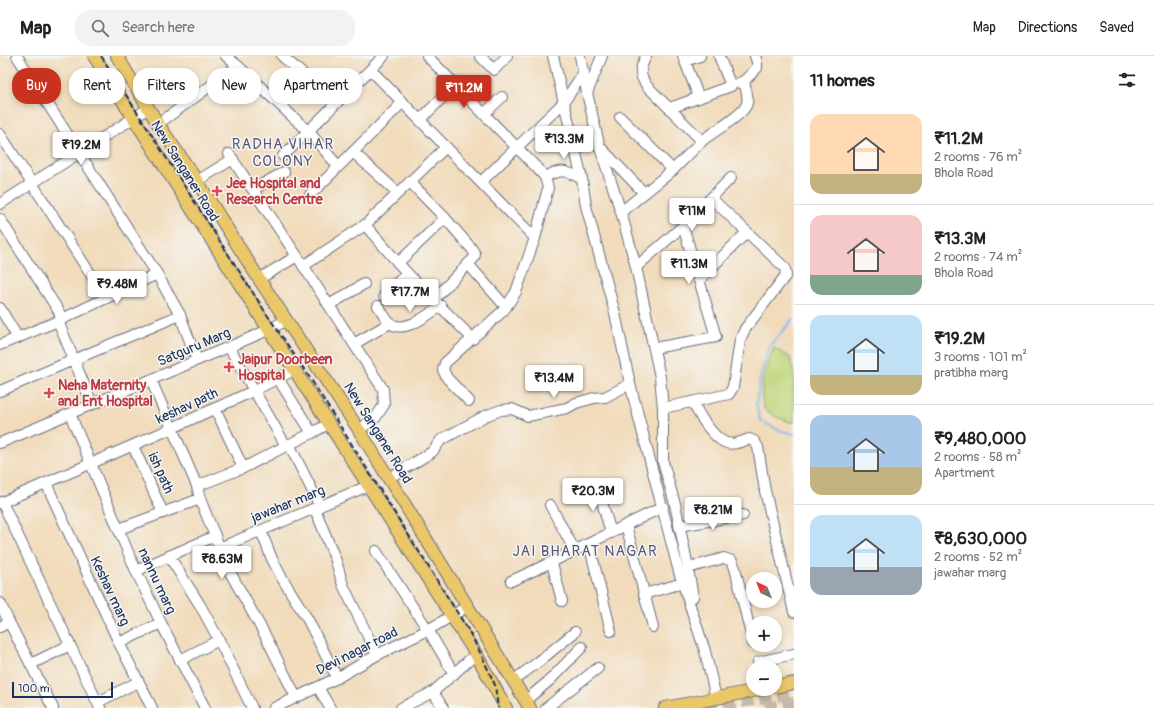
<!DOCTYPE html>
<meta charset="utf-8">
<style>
:root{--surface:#fff;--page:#f2f2f2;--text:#222;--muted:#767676;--line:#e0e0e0;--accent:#c8321e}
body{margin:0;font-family:Pangolin,sans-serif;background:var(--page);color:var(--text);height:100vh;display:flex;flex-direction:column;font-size:15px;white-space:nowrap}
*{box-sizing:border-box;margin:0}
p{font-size:13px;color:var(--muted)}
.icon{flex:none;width:22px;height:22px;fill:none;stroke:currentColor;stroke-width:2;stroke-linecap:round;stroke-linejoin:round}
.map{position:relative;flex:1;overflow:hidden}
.details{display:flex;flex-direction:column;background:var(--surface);width:360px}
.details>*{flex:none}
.banner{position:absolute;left:12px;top:12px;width:380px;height:36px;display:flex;gap:8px}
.needle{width:26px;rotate:317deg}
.controls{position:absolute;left:746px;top:516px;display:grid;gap:8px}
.controls a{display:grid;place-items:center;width:36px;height:36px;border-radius:50%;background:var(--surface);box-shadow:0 2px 6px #0003;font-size:20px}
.scale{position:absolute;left:12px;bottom:10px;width:101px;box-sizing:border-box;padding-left:4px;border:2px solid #1b2f5e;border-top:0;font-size:11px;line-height:14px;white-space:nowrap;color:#1b2f5e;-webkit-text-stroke:3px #f6f6f2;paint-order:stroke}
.price{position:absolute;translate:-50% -34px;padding:0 9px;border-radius:4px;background:#fff;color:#222;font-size:13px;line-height:26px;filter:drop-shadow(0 1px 2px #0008)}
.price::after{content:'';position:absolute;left:50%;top:24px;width:12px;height:9px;margin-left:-6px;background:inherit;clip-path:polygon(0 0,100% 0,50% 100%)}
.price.on{background:var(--accent);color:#fff}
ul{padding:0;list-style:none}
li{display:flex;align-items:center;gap:12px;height:100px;padding:0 16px}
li+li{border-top:1px solid var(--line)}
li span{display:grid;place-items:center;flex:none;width:112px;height:80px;border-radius:12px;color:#555}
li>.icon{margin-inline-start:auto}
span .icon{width:48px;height:48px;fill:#fffc;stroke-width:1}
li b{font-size:17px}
h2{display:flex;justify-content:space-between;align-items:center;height:48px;padding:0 16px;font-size:17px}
.tag{padding:0 14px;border-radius:16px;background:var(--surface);box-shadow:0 2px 6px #0003;font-size:14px;line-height:36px}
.tag.on{background:var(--accent);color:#fff}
header{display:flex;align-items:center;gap:24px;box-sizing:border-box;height:56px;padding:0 20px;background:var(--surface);border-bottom:1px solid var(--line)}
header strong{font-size:19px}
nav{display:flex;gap:22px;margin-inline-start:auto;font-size:14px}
.search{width:280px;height:36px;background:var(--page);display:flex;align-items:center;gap:10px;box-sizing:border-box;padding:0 14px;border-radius:16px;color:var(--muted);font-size:15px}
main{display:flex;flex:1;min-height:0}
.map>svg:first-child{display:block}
</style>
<header>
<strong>Map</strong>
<div class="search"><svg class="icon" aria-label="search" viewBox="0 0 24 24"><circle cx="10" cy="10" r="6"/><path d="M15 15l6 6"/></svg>Search here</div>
<nav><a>Map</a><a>Directions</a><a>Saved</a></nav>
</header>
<main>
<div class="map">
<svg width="794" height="652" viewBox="0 0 794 652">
<rect width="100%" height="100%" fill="#f6f6f2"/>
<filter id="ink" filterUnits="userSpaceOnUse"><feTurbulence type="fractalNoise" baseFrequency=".025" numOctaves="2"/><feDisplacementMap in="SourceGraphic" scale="8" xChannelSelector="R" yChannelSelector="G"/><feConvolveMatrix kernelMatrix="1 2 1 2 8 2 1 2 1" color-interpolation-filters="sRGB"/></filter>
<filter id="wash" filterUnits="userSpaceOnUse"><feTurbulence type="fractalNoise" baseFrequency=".012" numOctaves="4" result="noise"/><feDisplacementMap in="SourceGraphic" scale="16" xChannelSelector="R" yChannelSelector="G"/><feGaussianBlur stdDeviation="0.9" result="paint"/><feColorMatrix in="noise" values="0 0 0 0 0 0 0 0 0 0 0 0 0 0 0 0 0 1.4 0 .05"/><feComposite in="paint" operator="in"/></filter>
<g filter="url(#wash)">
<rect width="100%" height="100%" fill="#f1dbbb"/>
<!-- green -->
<path fill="#bfd67b" stroke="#6d826c" d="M774,292L790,301L794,319V367L778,362L764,353C763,349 762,345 762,341C760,328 768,303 774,292Z"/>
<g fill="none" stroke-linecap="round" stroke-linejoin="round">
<!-- stream -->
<path stroke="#7fb8ef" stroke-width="2" d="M794,262L769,291L761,318L756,349L760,364C771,371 781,376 794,378"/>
</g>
</g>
<g filter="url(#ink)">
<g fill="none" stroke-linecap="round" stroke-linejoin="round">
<!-- major-tunnel -->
<g stroke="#c6b9a8" stroke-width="12" stroke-dasharray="12 6" stroke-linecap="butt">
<polyline points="706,652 794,637"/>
<polyline points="765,652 794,647"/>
</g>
<!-- minor casing -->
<g stroke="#666b7f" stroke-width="12">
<g id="minor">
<polyline points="17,0 157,218"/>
<polyline points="282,0 313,27"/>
<polyline points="427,0 536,111 545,121 548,132 535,182 516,236 504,254 445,307 443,314 447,322 469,345"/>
<polyline points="480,0 494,14 507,0"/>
<polyline points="553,0 582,123 586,150 615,257 630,328 679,516 705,595 716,642"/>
<polyline points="580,0 587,37 600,92 621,156 636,211 660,321 663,352 663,406 675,448 686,501 693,541"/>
<polyline points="683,0 699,42"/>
<polyline points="685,5 700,0"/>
<polyline points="238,10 308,75 338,110"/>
<polyline points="739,27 744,25 757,12 757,6 755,0"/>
<polyline points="587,37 602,0"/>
<polyline points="670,52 731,30 719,0"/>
<polyline points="484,58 502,41"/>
<polyline points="620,61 673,114"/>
<polyline points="420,64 455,29"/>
<polyline points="158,68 238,10 226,0"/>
<polyline points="0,78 106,242"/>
<path d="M702,85C712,76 745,59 747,47C749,40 745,32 744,25"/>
<polyline points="446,91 535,182"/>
<polyline points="602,93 644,137"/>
<polyline points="353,96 398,137"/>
<polyline points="229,98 297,200 259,223"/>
<polyline points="283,100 384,0"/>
<path d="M545,121C561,112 567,115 582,123"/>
<polyline points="197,125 233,103"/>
<polyline points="481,126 564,46 584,16"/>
<polyline points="254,133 284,116"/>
<polyline points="310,139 402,47"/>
<polyline points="0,148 149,52"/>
<path d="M621,156L673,114L702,85L647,30C638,18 640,13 646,0"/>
<polyline points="0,163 58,254 62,263"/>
<polyline points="365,169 407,217 473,283"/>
<polyline points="297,200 383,333 384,349 376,361 359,374"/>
<polyline points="398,207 445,162 410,126"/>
<polyline points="468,208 506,251"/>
<polyline points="303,210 365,169 446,91 371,14"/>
<polyline points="636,211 683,170 731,122"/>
<polyline points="699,224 747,176 711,142"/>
<polyline points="384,240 407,217"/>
<polyline points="434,243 474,202 475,198 472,193 445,162"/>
<polyline points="329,249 364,228"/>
<path d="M378,250C382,255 385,262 389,266C403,280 429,258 441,250"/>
<polyline points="0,252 18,282"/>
<polyline points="58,265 92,348"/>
<polyline points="354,288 390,267"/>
<polyline points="0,289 58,265 157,218 180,259 197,304"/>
<polyline points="229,291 286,390 243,412"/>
<polyline points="654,292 716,281 683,170"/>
<polyline points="277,321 312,377 286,390"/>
<polyline points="151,324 197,430 200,443 215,480"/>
<polyline points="0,335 180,259"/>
<path d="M693,346C698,358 712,380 724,386C732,390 741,386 749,383L754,385L758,391L765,435L794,556"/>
<polyline points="663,352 729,338 733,331 740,284 745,273 786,219 785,212 747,176"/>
<polyline points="70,358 136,515 161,567 205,652"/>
<polyline points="312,377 328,368"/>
<polyline points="0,387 243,285 268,274 287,264"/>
<polyline points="289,388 320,450"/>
<polyline points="133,390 163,457"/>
<polyline points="389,422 432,396 441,384 485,360 501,354 512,353 528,360 567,352 576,347 594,342 605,341 630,328"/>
<polyline points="46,427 119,587 152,652"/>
<polyline points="597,429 611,477"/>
<polyline points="197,430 243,412 215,352"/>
<polyline points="2,446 70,589"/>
<polyline points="0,447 168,374 253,335 294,314"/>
<polyline points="550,449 575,495"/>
<polyline points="315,453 336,505 343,529 377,599"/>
<polyline points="626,469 653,571"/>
<polyline points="679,470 743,459"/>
<polyline points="119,473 200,443"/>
<polyline points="261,475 272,503 282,522 308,564 337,622"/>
<polyline points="589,488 611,575"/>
<polyline points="219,492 368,430"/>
<polyline points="376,495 428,574 454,618"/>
<polyline points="169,500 215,480 226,509 265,579 296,641"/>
<polyline points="552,507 562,545"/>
<polyline points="688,512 724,502 732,505 735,512 753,587"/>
<polyline points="136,515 169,500 200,549 219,584 252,652"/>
<path d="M511,525C563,502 612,475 663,451"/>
<polyline points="644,538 683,527"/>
<polyline points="0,547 9,566 0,571"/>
<polyline points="9,566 53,652"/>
<polyline points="119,587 161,567"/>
<polyline points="180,604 219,584"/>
<polyline points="758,606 794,598"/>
<polyline points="31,608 70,589 100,652"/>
<polyline points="514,624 537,607 575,576"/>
<polyline points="318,631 330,652"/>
<polyline points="433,636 443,652"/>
<polyline points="526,644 549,625 582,591"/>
<polyline points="98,646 138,626"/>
<polyline points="274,652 337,622 377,599 428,574 468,550"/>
<polyline points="401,652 433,636 476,598"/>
<polyline points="546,652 598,612"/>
</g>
</g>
<!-- major casing -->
<g stroke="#666b7f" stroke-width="14">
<g id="major">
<polyline points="94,0 476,598 506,652"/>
<polyline points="117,0 158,68 197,125 259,223 359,374 530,652"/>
<polyline points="775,631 794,627"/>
<polyline points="665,652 763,633"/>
</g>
</g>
<!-- minor -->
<use href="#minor" stroke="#fff" stroke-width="10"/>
<!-- major -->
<use href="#major" stroke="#eac769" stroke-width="12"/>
<!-- rail -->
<polyline stroke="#1b2f5e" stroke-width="2" stroke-dasharray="6 3" stroke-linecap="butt" points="101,0 266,257 310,322 467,572 481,598 495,629 498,652"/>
</g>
</g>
<!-- markers -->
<g fill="#e0444e" stroke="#f6f6f2" stroke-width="1.5">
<path d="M215 129h4v4h4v4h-4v4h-4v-4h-4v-4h4z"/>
<path d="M227 305h4v4h4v4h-4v4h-4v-4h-4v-4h4z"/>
<path d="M47 331h4v4h4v4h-4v4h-4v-4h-4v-4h4z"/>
</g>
<g text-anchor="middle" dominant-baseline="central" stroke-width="3" stroke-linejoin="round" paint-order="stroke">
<!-- street labels -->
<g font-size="14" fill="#1b2f5e" stroke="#f6f6f2">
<text transform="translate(185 115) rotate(58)">New Sanganer Road</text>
<text transform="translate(194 291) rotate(-23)">Satguru Marg</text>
<text transform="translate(187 350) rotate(-25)">keshav path</text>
<text transform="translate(378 377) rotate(58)">New Sanganer Road</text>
<text transform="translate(161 417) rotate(66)">ish path</text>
<text transform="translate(288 448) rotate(-22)">jawahar marg</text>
<text transform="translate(157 525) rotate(65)">nannu marg</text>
<text transform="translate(110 535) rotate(65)">Keshav marg</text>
<text transform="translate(357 595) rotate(-27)">Devi nagar road</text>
</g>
<!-- health labels -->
<g font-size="14" font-weight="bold" fill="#be3a42" stroke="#f6f6f2" text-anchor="start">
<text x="226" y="127">Jee Hospital and<tspan x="226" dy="16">Research Centre</tspan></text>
<text x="238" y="303">Jaipur Doorbeen<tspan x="238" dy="16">Hospital</tspan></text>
<text x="58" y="329">Neha Maternity<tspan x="58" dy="16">and Ent Hospital</tspan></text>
</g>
<!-- neighbourhood labels -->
<g font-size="15" letter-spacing="1" fill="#5b577b" stroke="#f6f6f2">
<text x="283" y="88">RADHA VIHAR<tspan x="283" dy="17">COLONY</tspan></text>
<text x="585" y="495">JAI BHARAT NAGAR</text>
</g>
</g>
</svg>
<div class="controls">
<a><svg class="needle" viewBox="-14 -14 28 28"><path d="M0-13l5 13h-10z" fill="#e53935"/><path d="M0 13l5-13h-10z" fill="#767676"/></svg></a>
<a>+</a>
<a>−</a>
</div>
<div class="scale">100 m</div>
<b class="price on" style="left:464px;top:53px">₹11.2M</b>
<b class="price" style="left:564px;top:104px">₹13.3M</b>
<b class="price" style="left:81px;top:110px">₹19.2M</b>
<b class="price" style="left:692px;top:176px">₹11M</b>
<b class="price" style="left:689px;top:229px">₹11.3M</b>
<b class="price" style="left:117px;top:249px">₹9.48M</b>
<b class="price" style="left:410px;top:257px">₹17.7M</b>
<b class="price" style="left:554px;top:343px">₹13.4M</b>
<b class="price" style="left:593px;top:456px">₹20.3M</b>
<b class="price" style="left:713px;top:475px">₹8.21M</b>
<b class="price" style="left:222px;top:524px">₹8.63M</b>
<div class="banner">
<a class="tag on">Buy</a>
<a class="tag">Rent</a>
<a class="tag">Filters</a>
<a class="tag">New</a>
<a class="tag">Apartment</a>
</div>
</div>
<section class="details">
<h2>11 homes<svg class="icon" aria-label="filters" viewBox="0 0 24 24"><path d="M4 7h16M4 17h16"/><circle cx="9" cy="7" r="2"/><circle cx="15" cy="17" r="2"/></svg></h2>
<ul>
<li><span style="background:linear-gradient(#ffd9b3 75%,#c2b280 0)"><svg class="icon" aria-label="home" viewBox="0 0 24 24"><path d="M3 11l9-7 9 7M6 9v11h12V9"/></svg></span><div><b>₹11.2M</b><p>2 rooms · 76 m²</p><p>Bhola Road</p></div></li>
<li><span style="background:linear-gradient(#f6c9c9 75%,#7fa58c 0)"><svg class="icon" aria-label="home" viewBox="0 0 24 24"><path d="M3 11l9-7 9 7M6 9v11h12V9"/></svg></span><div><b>₹13.3M</b><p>2 rooms · 74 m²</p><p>Bhola Road</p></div></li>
<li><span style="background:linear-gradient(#bfe0f5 75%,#c2b280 0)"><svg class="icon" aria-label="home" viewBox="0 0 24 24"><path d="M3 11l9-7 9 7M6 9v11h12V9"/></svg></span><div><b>₹19.2M</b><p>3 rooms · 101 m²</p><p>pratibha marg</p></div></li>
<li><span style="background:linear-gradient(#a9c7e8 65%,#c2b280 0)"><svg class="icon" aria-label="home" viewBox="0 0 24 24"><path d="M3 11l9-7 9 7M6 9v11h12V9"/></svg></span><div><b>₹9,480,000</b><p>2 rooms · 58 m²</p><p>Apartment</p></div></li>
<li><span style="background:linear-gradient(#bfe0f5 65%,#9aa5b1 0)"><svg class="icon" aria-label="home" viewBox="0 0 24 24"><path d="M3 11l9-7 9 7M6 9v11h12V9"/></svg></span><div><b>₹8,630,000</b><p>2 rooms · 52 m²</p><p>jawahar marg</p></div></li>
</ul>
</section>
</main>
